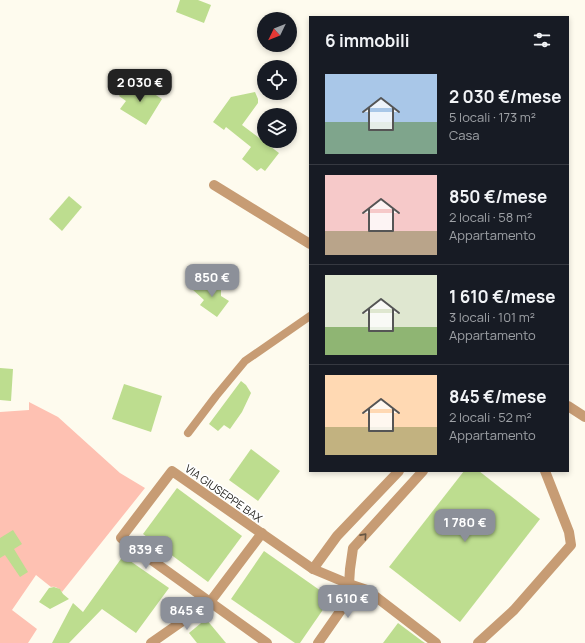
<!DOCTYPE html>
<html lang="it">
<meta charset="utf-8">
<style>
:root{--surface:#171b24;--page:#242831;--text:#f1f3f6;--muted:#9ea1a6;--line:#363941;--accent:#8c9099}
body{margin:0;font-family:Manrope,sans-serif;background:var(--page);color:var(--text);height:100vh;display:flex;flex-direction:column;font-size:15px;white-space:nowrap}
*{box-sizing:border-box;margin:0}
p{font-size:13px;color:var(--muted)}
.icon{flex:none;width:22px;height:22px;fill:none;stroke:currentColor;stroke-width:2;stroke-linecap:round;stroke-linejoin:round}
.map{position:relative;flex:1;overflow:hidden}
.sheet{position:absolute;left:309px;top:16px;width:260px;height:456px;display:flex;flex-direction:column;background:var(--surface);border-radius:0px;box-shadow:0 2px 6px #0003}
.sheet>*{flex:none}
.needle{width:26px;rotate:227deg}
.fabs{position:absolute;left:257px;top:12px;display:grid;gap:8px}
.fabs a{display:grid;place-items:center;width:40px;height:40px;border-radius:50%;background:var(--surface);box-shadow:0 2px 6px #0003;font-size:20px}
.price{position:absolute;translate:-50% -34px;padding:0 9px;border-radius:8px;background:var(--accent);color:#fff;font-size:13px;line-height:26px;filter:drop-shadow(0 1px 2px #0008)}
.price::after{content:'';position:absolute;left:50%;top:24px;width:12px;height:9px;margin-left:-6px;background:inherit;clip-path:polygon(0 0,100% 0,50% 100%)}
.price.active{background:#222;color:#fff}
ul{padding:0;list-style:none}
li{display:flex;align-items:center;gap:12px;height:100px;padding:0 16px}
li+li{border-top:1px solid var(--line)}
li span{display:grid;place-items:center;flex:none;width:112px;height:80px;border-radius:0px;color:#555}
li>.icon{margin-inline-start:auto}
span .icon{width:48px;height:48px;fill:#fffc;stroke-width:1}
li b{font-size:17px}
h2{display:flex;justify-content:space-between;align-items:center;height:48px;padding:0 16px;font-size:17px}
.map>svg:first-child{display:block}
</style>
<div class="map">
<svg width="585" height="643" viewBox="0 0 585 643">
<rect width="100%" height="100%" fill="#fefbee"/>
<!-- green -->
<path fill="#fec1b2" d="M29,402L58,417L120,473L145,488L62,592C59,588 55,586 51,587L36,575L12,610L37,629L28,643H0V412L29,410Z"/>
<!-- building -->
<g fill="#bddd8f">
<polygon points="180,0 198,0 211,5 204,23 176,12"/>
<polygon points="127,84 138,91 142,86 162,99 146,125 120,109 126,101 119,96"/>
<polygon points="255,92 258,99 258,103 242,125 279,153 265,171 261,168 257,171 242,159 251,147 226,127 224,130 213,122 231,97"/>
<polygon points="69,196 82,207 62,231 49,219"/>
<polygon points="221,282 221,296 229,301 217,317 200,305 204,300 192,289"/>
<polygon points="0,368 13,369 11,401 0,400"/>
<polygon points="241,381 246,385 251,393 242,412 230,429 224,425 218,431 209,424"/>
<polygon points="124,384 162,396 151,432 112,419"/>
<polygon points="251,449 280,471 258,501 229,480"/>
<polygon points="464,471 479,471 540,519 460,622 389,567"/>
<polygon points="177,488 242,536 208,582 143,534"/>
<polygon points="13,530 22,544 14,549 28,572 20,577 5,555 0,558 0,538"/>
<polygon points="264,551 331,598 300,643 295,643 231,599"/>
<polygon points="123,556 169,588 136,633 102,609 69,643 52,643 73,603 83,612"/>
<polygon points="54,587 60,589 63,594 69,599 50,609 39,602 49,588"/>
<polygon points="206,619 226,643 197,643 189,633"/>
<polygon points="398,623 422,641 425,643 383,643"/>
</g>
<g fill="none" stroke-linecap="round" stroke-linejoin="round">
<!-- service -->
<polyline stroke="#c79c74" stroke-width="8" points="188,433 216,396 245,361 310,316"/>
<!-- minor -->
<g stroke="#c79c74" stroke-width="10">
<polyline points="214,185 310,244"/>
<polyline points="568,406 585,417"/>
<polyline points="313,569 337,536 399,471"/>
<polyline points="151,643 210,602 262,533"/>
<polyline points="267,643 121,538 172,471 313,569 349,584 367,590 436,643"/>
<polyline points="318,643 348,600 350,569 353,548 423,471"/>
<polyline points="478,643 514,610 571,545 569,532 545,471"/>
</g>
</g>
<!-- one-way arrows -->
<defs><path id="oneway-chevron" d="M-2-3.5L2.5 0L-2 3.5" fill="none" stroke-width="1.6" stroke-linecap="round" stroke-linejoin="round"/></defs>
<use stroke="#665542" href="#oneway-chevron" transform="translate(364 536) rotate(-48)"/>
<g text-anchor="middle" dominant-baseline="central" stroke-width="3.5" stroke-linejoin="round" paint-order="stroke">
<!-- street labels -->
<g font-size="11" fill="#262520" stroke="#fff">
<text transform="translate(224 493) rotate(35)">VIA GIUSEPPE BAX</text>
</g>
</g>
</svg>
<div class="fabs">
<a><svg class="needle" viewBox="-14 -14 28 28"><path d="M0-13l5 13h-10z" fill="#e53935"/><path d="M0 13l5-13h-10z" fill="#9ea1a6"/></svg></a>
<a><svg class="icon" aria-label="locate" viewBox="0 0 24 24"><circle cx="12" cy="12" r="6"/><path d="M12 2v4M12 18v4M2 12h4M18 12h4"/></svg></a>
<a><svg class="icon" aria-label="layers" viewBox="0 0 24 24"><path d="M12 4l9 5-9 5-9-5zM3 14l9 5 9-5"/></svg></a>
</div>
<b class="price active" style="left:140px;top:103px">2 030 €</b>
<b class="price" style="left:212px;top:298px">850 €</b>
<b class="price" style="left:465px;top:543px">1 780 €</b>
<b class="price" style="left:146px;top:570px">839 €</b>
<b class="price" style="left:348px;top:619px">1 610 €</b>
<b class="price" style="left:187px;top:631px">845 €</b>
<section class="sheet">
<h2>6 immobili<svg class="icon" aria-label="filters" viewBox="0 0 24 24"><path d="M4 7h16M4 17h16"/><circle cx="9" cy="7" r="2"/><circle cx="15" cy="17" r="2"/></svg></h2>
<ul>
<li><span style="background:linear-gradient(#a9c7e8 60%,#7fa58c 0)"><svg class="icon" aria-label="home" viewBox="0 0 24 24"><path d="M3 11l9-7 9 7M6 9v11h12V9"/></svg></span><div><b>2 030 €/mese</b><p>5 locali · 173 m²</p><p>Casa</p></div></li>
<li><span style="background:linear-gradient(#f6c9c9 70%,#b9a48a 0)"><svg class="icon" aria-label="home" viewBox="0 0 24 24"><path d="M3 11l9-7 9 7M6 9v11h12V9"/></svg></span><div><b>850 €/mese</b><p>2 locali · 58 m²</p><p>Appartamento</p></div></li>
<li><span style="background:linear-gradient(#dfe7d0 65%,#8fb573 0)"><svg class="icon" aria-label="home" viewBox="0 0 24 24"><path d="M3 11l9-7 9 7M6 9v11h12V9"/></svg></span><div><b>1 610 €/mese</b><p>3 locali · 101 m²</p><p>Appartamento</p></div></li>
<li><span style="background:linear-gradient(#ffd9b3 65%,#c2b280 0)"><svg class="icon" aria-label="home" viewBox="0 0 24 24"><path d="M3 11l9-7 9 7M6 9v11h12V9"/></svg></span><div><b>845 €/mese</b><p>2 locali · 52 m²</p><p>Appartamento</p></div></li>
</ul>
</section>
</div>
